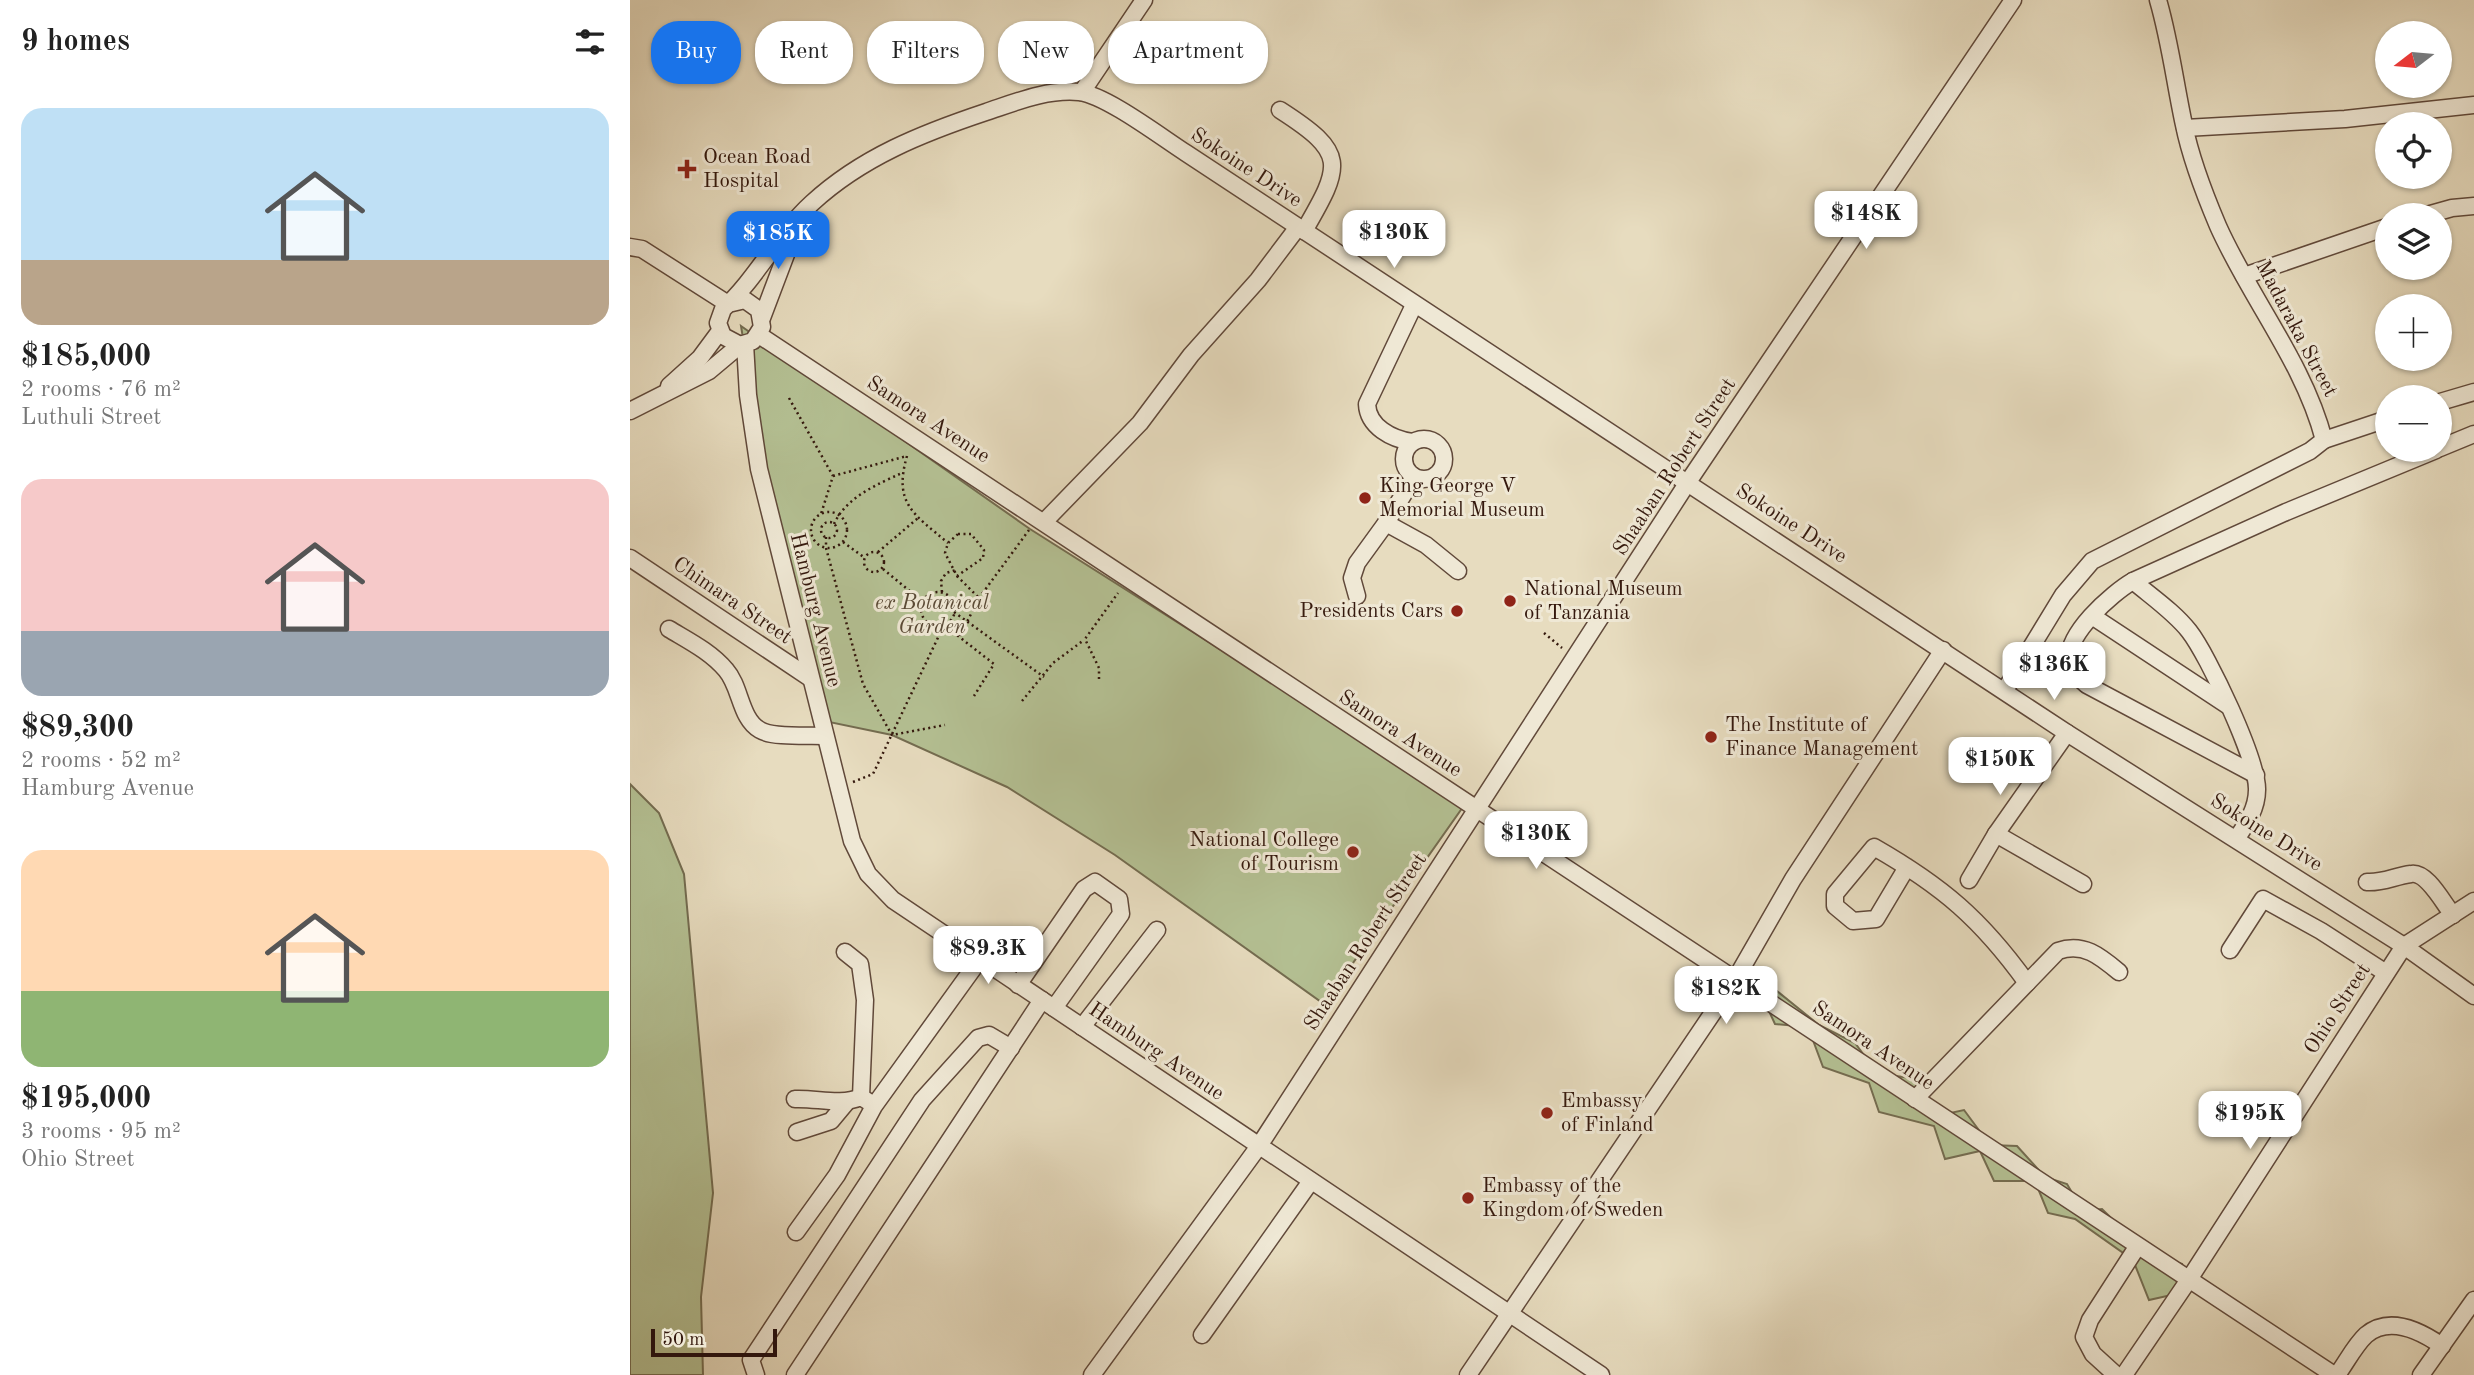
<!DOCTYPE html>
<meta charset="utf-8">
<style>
:root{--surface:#fff;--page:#f2f2f2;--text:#222;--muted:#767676;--accent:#1a73e8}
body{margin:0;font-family:"Old Standard TT",serif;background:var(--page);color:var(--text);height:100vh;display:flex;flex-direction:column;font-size:26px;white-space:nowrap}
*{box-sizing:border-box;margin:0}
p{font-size:23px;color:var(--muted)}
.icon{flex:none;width:38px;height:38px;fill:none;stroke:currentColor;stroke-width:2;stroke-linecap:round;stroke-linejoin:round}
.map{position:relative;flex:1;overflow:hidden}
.drawer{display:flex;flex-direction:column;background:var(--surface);width:630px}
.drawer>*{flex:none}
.banner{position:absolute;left:21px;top:21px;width:665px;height:63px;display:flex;gap:14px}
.needle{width:46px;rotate:254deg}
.buttons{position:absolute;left:1745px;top:21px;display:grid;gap:14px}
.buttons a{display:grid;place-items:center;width:77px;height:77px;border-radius:50%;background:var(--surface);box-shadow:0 2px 5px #0004;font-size:35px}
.scale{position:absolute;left:21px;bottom:18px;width:126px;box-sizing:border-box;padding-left:7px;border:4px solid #34180d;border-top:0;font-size:19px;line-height:24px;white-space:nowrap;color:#34180d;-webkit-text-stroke:5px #efe8d5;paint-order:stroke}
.price{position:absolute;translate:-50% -60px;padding:0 16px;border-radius:14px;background:#fff;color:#222;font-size:23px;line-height:46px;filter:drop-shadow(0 2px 4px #0008)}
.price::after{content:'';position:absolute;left:50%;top:42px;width:21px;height:16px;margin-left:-10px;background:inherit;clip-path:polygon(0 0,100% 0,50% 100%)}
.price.active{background:var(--accent);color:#fff}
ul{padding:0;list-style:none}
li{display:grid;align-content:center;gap:14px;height:371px;padding:0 21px}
li span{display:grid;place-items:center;height:217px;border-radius:21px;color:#555}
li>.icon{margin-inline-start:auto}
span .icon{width:126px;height:126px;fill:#fffc;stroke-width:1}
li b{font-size:30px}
h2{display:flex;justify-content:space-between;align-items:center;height:84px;padding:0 21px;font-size:30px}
.tag{padding:0 24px;border-radius:28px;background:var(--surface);box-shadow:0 2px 5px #0004;font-size:24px;line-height:63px}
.tag.active{background:var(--accent);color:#fff}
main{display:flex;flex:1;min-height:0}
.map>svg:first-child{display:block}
</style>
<main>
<section class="drawer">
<h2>9 homes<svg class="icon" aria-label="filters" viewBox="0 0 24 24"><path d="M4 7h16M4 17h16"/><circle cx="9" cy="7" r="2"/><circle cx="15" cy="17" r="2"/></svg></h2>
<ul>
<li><span style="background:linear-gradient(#bfe0f5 70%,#b9a48a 0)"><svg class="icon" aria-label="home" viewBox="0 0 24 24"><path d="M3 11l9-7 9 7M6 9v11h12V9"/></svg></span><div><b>$185,000</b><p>2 rooms · 76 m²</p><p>Luthuli Street</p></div></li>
<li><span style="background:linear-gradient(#f6c9c9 70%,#9aa5b1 0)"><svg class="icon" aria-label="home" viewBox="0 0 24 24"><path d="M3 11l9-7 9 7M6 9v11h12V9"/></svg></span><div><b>$89,300</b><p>2 rooms · 52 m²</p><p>Hamburg Avenue</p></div></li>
<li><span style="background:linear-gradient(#ffd9b3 65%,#8fb573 0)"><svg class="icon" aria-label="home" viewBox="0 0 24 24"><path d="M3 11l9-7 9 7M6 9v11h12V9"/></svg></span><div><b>$195,000</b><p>3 rooms · 95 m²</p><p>Ohio Street</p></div></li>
</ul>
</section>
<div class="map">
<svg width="1844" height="1375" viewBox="0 0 1844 1375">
<rect width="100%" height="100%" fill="#e7dcbf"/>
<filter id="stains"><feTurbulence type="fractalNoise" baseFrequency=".00286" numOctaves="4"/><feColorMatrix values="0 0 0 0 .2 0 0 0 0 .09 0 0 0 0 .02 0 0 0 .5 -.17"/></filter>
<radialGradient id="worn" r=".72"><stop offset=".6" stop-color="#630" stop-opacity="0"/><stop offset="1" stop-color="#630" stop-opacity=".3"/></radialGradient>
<!-- green -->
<g fill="#b4c093" stroke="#746c50" stroke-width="2">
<polygon points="111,326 400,529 835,804 694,1004 485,855 377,787 262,735 199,722 133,460"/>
<polygon points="0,784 29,813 54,874 83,1193 71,1297 73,1375 0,1375"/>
<polygon points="1142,987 1189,1025 1225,1043 1248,1074 1282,1078 1311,1115 1334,1110 1360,1145 1387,1146 1415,1177 1437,1184 1453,1211 1472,1209 1516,1252 1552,1264 1546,1294 1519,1300 1503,1260 1445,1219 1418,1213 1405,1181 1364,1181 1350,1151 1315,1159 1304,1126 1249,1112 1239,1083 1193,1067 1178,1027 1145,1024 1131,994"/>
</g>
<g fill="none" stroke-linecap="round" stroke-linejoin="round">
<!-- minor casing -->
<g stroke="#61493a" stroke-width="19">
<g id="minor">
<polyline points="452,92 514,0"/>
<path d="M650,110C717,153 713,164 674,231"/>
<polyline points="1555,128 1715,119 1844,105"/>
<polyline points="1797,215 1822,208 1844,206"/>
<polyline points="0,247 12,249 98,304"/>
<polyline points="1614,276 1757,227"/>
<path d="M98,304L115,300L129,310L132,327L123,341L110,345L93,336L88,323L93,309C127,278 148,234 182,203C232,157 293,133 356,112C386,102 417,89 449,92C476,95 531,137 556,153L1437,733L1774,946L1844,996"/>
<polyline points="132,318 166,228"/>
<polyline points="129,335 1704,1375"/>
<polyline points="115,344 118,395 129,469 222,841 238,874 263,900 971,1375"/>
<polyline points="39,386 70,358 90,331"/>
<polyline points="1810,402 1844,392"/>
<polyline points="0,411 79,371 110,345"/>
<circle cx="794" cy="459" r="20"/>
<polyline points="1694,440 1757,419"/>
<path d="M782,442C762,439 738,427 737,404L784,305"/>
<polyline points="1810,448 1844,434"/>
<polyline points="414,522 510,423 561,355 628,280 668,227"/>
<polyline points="756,523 796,545 828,571"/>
<polyline points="0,558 180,678"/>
<path d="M1503,581C1522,597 1544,612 1559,631C1578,655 1628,761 1627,790C1627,808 1617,824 1606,839"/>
<polyline points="727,596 722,578 727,563 756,523 784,477"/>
<polyline points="1462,616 1597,705"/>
<path d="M39,629C59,641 81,652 96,670C111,687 110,719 130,730C143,738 180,735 195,736"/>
<path d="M1375,690L1433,595L1462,561L1680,451L1694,440C1674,363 1620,298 1588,226C1574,193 1561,160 1554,125C1545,83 1540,41 1528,0"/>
<path d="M1626,775L1457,685C1450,679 1442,673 1440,663C1433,636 1482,593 1503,581L1656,512L1806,450"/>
<polyline points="1366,834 1453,884"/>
<path d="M1277,867L1246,919L1223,921L1205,906V894L1244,847C1312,886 1351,919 1397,983"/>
<polyline points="1339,880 1366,834 1437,733"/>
<path d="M1737,882C1753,883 1765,876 1781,874C1797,871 1813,903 1823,915"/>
<polyline points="1600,950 1633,899 1691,931 1756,973"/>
<polyline points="215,952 230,964 235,1000 231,1097"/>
<polyline points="388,985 454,889 465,882 489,899 491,914 424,1008"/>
<polyline points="452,1027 527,930"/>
<path d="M165,1099C188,1098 210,1106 231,1097L239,1102"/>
<path d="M1285,1099L1428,951C1453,942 1470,956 1489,972"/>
<polyline points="167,1132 201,1121 216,1103"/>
<polyline points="166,1232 207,1175 244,1106 350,959"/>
<polyline points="572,1335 681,1181"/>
<polyline points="126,1375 121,1360 292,1100 348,1038 359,1035 381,1048"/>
<polyline points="165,1375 412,1000"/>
<polyline points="462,1375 629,1146 1058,482 1383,0"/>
<polyline points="838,1375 1105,980 1163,879 1313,650"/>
<polyline points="1486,1375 1463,1354 1454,1337 1460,1320 1507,1247"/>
<polyline points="1494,1375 1558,1281 1774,946 1844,901"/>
<path d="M1707,1375C1716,1363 1725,1345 1736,1335C1760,1315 1792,1332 1812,1346"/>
<polyline points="1791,1375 1844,1300"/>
</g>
</g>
<!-- path -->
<g stroke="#34180d" stroke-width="2.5" stroke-dasharray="2 3.5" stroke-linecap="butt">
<polyline points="159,398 203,476 191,514"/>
<path d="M277,456C263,504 284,514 318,543"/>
<polyline points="203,476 277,456"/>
<circle cx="199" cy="530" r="18"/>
<circle cx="199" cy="530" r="8"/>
<path d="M204,524C216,497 248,484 272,473"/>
<polygon points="328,534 341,534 354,550 353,558 327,576 315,553 318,543"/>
<polyline points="196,537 196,548 233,684 262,735 315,725"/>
<polyline points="213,542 235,558"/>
<circle cx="244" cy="562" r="10"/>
<polyline points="248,552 288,518"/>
<polyline points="253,569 293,602"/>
<polyline points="327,576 349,598 330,636"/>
<polyline points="312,592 311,581 316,573 326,570"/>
<circle cx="308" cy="609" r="17"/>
<polyline points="349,598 399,530"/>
<polyline points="324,612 414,677"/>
<polyline points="914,633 932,648"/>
<polyline points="469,679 469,668 455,639 488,593"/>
<polyline points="392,701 423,663 454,640"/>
<polyline points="223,782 243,774 314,625 364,664 344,696"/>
</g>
<!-- minor -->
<use href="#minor" stroke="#efe8d5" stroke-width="16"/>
</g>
<!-- markers -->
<g fill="#8f2418" stroke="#efe8d5" stroke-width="2.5">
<path d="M53.5 158.5h7v7h7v7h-7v7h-7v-7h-7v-7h7z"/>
<circle cx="735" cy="498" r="7"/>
<circle cx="880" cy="601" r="7"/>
<circle cx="827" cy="611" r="7"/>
<circle cx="1081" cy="737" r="7"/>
<circle cx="723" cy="852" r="7"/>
<circle cx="917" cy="1113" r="7"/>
<circle cx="838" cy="1198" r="7"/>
</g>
<g text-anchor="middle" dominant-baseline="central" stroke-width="6" stroke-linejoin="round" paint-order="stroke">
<!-- poi labels -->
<g font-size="21" fill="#34180d" stroke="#efe8d5" text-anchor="start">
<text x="73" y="157">Ocean Road<tspan x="73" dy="24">Hospital</tspan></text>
<text x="749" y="486">King George V<tspan x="749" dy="24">Memorial Museum</tspan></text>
<text x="894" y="589">National Museum<tspan x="894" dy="24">of Tanzania</tspan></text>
<text x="813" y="611" text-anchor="end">Presidents Cars</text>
<text x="1095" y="725">The Institute of<tspan x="1095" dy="24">Finance Management</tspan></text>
<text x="709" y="840" text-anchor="end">National College<tspan x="709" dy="24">of Tourism</tspan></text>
<text x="931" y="1101">Embassy<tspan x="931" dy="24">of Finland</tspan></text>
<text x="852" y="1186">Embassy of the<tspan x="852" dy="24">Kingdom of Sweden</tspan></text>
</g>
<!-- street labels -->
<g font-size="21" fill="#34180d" stroke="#efe8d5">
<text transform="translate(616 168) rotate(33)">Sokoine Drive</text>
<text transform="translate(1666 329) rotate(62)">Madaraka Street</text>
<text transform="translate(298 420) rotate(33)">Samora Avenue</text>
<text transform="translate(1045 467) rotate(-57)">Shaaban Robert Street</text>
<text transform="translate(1161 524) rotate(33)">Sokoine Drive</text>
<text transform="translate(102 601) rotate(34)">Chimara Street</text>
<text transform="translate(185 610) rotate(76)">Hamburg Avenue</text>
<text transform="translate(770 734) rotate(33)">Samora Avenue</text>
<text transform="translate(1636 833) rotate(32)">Sokoine Drive</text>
<text transform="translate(736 942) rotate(-57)">Shaaban Robert Street</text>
<text transform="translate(1708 1009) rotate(-57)">Ohio Street</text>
<text transform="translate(1243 1046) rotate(34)">Samora Avenue</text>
<text transform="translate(526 1052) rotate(34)">Hamburg Avenue</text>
</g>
<!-- park labels -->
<g font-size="21" font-style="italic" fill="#5a4a35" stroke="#efe8d5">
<text x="302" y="603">ex Botanical<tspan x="302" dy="24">Garden</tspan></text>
</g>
</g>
<rect width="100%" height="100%" filter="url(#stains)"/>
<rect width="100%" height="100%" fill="url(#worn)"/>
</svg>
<div class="buttons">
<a><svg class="needle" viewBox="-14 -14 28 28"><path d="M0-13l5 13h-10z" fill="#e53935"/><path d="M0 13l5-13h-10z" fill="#767676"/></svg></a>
<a><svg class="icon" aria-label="locate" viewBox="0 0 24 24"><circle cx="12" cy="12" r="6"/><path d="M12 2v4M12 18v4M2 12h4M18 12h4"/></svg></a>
<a><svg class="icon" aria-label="layers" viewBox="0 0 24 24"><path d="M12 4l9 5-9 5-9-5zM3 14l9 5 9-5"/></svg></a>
<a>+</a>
<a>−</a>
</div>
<div class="scale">50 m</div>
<b class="price" style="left:1236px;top:251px">$148K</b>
<b class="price" style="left:764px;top:270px">$130K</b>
<b class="price active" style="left:148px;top:271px">$185K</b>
<b class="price" style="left:1424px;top:702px">$136K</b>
<b class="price" style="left:1370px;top:797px">$150K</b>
<b class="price" style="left:906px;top:871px">$130K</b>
<b class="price" style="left:358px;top:986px">$89.3K</b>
<b class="price" style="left:1096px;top:1026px">$182K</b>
<b class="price" style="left:1620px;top:1151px">$195K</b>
<div class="banner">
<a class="tag active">Buy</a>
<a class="tag">Rent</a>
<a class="tag">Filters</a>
<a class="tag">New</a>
<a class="tag">Apartment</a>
</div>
</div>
</main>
